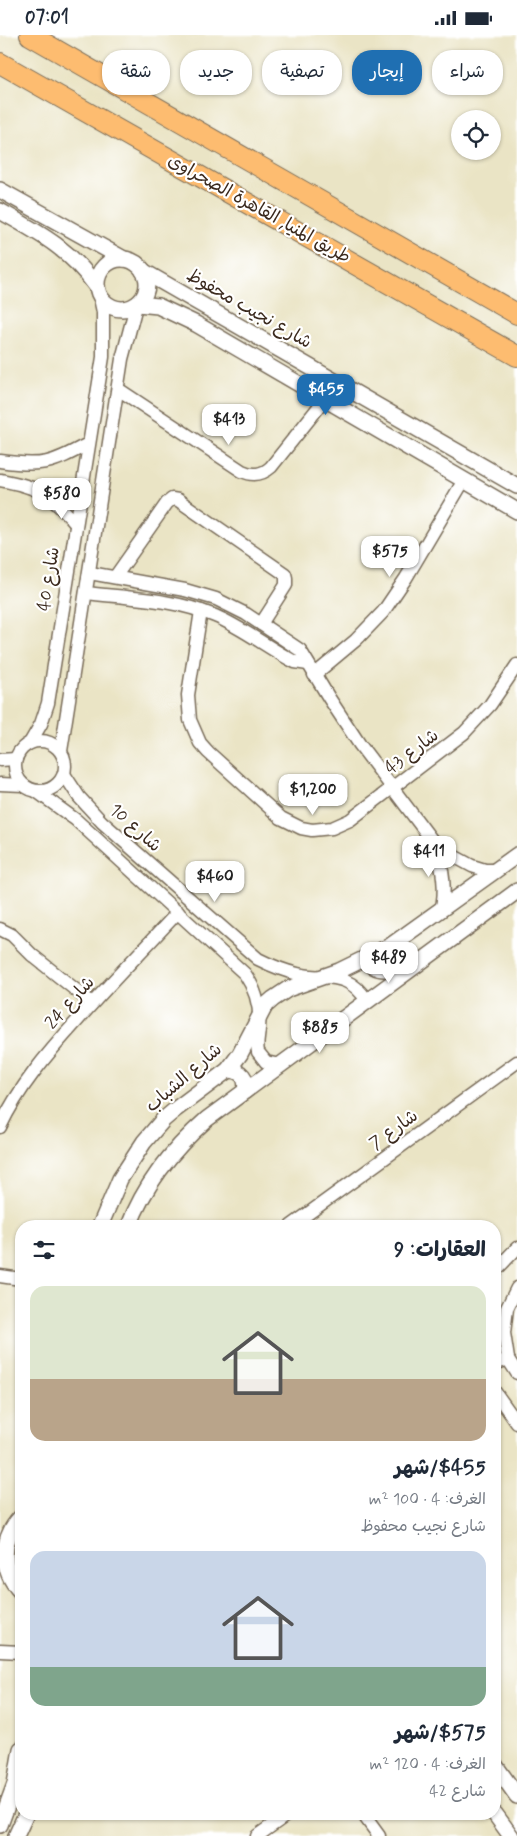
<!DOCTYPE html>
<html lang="ar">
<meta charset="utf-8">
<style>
:root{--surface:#fff;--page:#f2f2f3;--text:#1f2937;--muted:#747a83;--accent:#1f6fb2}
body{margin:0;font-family:Mynerve,"Playpen Sans Arabic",sans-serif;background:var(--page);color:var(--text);direction:rtl;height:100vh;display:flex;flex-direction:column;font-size:19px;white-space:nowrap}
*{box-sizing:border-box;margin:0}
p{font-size:16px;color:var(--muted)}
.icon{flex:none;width:28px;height:28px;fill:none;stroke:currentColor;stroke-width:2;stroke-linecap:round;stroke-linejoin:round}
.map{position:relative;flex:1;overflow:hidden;direction:ltr}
.drawer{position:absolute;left:15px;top:1185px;width:486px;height:600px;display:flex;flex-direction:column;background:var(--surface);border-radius:20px;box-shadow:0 1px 4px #0004;direction:rtl}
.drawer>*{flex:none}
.top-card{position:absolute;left:15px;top:15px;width:488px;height:45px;direction:rtl;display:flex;gap:10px}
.buttons{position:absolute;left:451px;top:75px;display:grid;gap:10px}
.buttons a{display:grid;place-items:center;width:50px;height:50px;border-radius:50%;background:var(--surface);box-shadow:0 1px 4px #0004;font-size:25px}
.price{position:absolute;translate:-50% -42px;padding:0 11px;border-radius:10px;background:#fff;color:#222;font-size:16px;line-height:32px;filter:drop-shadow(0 1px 2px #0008)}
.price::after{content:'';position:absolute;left:50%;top:30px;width:15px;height:11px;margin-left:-8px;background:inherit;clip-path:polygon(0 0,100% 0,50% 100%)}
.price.on{background:var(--accent);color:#fff}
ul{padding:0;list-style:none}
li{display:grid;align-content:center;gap:10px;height:265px;padding:0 15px}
li span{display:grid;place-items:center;height:155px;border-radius:15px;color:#555}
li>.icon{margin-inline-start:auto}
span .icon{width:90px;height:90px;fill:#fffc;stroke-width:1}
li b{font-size:21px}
h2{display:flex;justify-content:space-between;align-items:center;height:60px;padding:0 15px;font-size:21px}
.pill{padding:0 18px;border-radius:20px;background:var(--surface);box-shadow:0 1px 4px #0004;font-size:18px;line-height:45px}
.pill.on{background:var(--accent);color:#fff}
.status{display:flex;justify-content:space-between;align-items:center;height:35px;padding:0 25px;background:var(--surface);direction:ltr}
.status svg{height:14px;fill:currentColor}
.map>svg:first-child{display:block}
</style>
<div class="status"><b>07:01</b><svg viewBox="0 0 49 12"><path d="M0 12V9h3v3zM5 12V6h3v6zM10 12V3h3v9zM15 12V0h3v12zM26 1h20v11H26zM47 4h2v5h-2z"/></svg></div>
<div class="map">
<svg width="517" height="1801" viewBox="0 0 517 1801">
<rect width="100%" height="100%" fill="#fff"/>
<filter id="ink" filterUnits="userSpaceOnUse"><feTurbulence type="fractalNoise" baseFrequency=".02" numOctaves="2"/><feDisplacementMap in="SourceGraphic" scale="10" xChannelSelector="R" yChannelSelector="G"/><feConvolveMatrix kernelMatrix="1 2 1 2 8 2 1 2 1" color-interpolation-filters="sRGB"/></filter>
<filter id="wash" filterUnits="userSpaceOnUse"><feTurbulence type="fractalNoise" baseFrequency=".0096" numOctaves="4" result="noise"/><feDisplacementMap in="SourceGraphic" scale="20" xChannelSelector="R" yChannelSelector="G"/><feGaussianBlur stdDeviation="1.12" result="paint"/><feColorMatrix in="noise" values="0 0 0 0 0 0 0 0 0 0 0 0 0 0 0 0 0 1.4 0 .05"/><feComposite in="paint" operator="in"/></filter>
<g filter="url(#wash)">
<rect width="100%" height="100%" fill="#eae4c5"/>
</g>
<g filter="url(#ink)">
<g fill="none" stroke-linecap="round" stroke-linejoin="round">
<!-- minor casing -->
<g stroke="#786b58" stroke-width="15">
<g id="minor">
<path d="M118,354L242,436C253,441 262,440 271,432L326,363"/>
<path d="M0,426C43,432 50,429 88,409"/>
<path d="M0,445C40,452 50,459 76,489"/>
<polyline points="90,538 185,555 216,564 246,579 300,615 329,663 360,710 437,812 472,831 485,835 495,835"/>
<polyline points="115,542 167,468 172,464 178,465 285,539 286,543 286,550 261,589"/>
<path d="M86,558C129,563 175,564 215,581C243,593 268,613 295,627L308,629"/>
<polyline points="201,576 188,660 190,685 200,708 208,717 281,783 301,793 312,795 332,793 350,785 464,698 490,670 517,630"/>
<polyline points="314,640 356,605 383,577 406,543 464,445"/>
<circle cx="40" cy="731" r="25"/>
<polyline points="30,708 41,689 48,668 103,322 103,277 100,263"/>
<polyline points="61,716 122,324 136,271"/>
<polyline points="0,725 16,724"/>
<path d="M64,739L79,762L102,787L258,924C270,930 284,936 298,939C327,945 349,936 367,966"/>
<polyline points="0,749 23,750"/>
<path d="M36,756L76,785L245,939C256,955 261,972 259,993C259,1000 256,1009 258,1017L266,1027L280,1030"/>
<path d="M437,812C442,833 447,855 441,875"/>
<polyline points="0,894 12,900 32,920 92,968"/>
<path d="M0,1092C19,1052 47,1019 76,987C109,949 144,914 178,877"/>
<polyline points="291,1191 517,1027"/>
<polyline points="495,1236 517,1213"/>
<polyline points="0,1241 21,1244"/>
<polyline points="517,1253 507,1273 504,1298 508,1324 517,1338"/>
<polyline points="495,1329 508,1324"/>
<polyline points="495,1357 517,1388"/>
<polyline points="0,1616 21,1617"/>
<polyline points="363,1779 379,1801"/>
<polyline points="257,1801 288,1779"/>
</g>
</g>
<!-- tertiary casing -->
<g stroke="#786b58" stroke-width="18">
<g id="tertiary">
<polyline points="0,155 124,224"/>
<path d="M0,176C39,198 69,213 96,251"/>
<circle cx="122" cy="249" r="25"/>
<polyline points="143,236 517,451"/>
<polyline points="138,269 158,271 196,289 517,476"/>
<path d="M367,924C378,942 398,931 415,926"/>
<path d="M228,1035C241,1035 248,1043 245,1056"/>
<polyline points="100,1191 120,1144 144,1107 163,1085 176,1074 228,1035 240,1019 265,971 273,964 288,954 339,936 390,911 517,820"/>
<path d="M129,1191C145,1148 173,1114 207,1084L517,856"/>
<path d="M21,1482C0,1504 0,1535 21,1557"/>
<polyline points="495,1730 517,1761"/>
<polyline points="495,1779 511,1801"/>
<polyline points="0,1790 15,1749 21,1714"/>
<polyline points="16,1801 26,1779"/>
</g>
</g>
<!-- trunk casing -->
<g stroke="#786b58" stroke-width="22">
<g id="trunk">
<polyline points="30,0 517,279"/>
<polyline points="0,28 517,321"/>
</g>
</g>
<!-- minor -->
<use href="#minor" stroke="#fff" stroke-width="12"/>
<!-- tertiary -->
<use href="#tertiary" stroke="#fff" stroke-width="15"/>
<!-- trunk -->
<use href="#trunk" stroke="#fdbc70" stroke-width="20"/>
</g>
</g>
<g text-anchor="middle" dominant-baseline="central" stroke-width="4.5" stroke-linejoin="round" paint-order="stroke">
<!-- street labels -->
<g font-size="18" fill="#3b2a1e" stroke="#fff">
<text transform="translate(259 174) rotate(29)">طريق المنيا, القاهرة الصحراوى</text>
<text transform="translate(249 274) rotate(30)">شارع نجيب محفوظ</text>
<text transform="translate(49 544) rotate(-81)">شارع 40</text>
<text transform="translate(412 717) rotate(-37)">شارع 43</text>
<text transform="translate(135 793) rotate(42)">شارع 10</text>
<text transform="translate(70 968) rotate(-48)">شارع 24</text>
<text transform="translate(184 1043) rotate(-41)">شارع الشباب</text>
<text transform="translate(394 1095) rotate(-36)">شارع 7</text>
</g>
</g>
</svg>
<div class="buttons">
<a><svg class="icon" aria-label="locate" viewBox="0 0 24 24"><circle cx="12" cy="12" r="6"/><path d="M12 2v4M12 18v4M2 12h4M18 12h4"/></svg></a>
</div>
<b class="price on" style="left:326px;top:381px">$455</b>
<b class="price" style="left:229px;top:411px">$413</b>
<b class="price" style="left:62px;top:485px">$580</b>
<b class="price" style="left:390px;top:543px">$575</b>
<b class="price" style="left:313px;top:781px">$1,200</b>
<b class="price" style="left:429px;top:843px">$411</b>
<b class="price" style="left:215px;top:868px">$460</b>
<b class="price" style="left:389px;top:949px">$489</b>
<b class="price" style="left:320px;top:1019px">$885</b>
<div class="top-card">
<a class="pill">شراء</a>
<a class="pill on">إيجار</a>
<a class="pill">تصفية</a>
<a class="pill">جديد</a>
<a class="pill">شقة</a>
</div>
<section class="drawer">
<h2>العقارات: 9<svg class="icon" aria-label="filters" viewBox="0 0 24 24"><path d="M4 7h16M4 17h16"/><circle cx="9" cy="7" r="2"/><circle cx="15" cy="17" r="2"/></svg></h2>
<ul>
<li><span style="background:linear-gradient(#dfe7d0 60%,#b9a48a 0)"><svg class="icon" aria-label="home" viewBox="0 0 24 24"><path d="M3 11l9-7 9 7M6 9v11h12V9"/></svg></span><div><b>$455/شهر</b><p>الغرف: 4 · 100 m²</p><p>شارع نجيب محفوظ</p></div></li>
<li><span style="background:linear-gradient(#c9d6e8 75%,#7fa58c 0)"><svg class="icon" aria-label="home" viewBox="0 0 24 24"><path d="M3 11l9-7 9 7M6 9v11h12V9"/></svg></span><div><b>$575/شهر</b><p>الغرف: 4 · 120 m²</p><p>شارع 42</p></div></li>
</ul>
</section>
</div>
